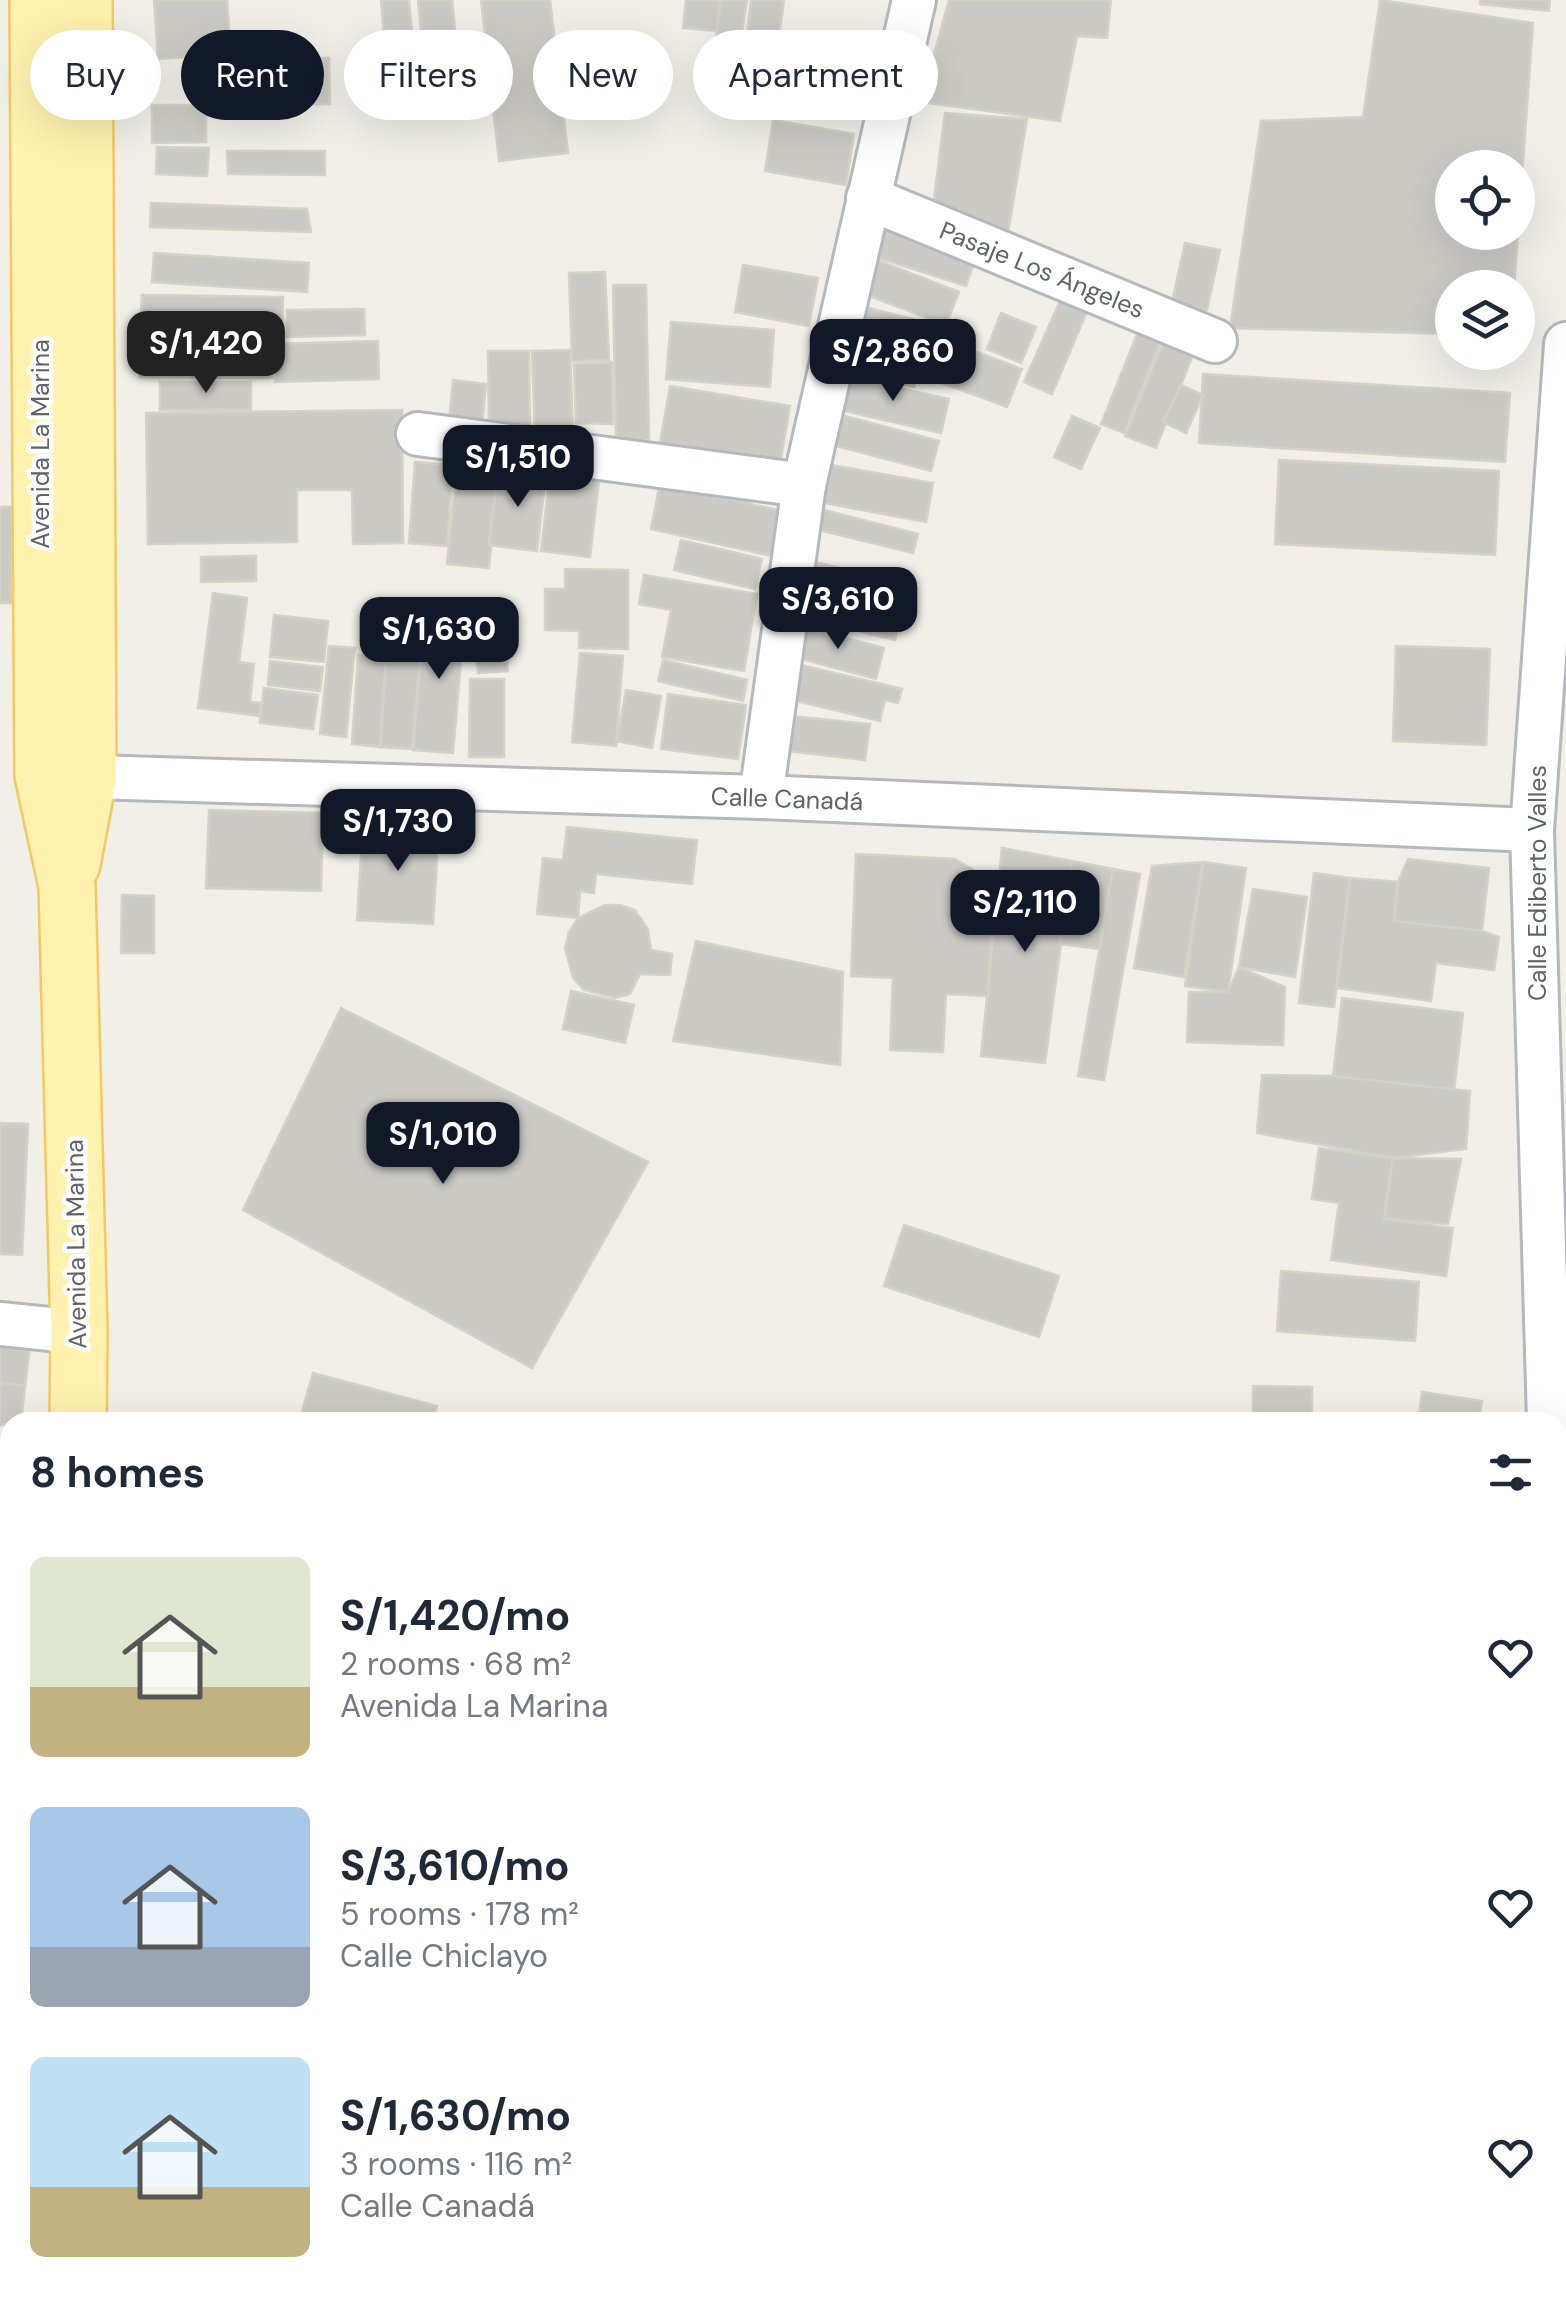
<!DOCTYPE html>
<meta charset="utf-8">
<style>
:root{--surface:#fff;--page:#f6f6f7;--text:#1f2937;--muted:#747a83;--accent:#111827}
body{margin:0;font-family:"DM Sans",sans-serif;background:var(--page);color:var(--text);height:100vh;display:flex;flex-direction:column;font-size:38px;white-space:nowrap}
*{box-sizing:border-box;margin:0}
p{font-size:32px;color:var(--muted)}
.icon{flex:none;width:55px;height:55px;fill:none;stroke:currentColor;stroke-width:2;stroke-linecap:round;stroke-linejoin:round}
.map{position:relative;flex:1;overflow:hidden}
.side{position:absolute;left:0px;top:1412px;width:1568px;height:892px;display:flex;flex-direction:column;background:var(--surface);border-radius:30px 30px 0 0;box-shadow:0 10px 40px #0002}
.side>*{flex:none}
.banner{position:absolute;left:30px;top:30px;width:1000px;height:90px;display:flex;gap:20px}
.tools{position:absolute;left:1435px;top:150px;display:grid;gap:20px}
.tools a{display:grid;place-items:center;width:100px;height:100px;border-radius:50%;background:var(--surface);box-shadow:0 10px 40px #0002;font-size:50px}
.price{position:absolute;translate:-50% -85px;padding:0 22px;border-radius:20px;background:var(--accent);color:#fff;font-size:32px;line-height:65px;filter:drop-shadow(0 2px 5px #0008)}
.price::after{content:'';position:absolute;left:50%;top:60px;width:30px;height:22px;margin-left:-15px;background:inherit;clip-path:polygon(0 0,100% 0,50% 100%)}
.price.selected{background:#222;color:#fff}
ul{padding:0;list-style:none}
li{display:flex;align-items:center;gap:30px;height:250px;padding:0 30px}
li span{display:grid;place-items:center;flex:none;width:280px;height:200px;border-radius:15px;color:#555}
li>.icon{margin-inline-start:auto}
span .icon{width:120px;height:120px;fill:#fffc;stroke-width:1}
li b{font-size:42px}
h2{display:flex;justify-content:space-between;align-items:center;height:120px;padding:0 30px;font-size:42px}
.tag{padding:0 35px;border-radius:45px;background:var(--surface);box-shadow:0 10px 40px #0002;font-size:35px;line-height:90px}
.tag.selected{background:var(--accent);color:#fff}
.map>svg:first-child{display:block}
</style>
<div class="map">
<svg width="1566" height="2304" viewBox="0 0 1566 2304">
<rect width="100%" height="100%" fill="#f1efe8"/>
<!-- building -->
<g fill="#cccac5" stroke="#d6d1c6" stroke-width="2.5" fill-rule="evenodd">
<polygon points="154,0 227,0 231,54 158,59"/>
<polygon points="381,0 409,0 416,75 388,77"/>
<polygon points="418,0 452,0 459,69 425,72"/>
<polygon points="481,0 550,0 568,153 499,161"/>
<polygon points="686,0 720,0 717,31 683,28"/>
<polygon points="721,0 747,0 740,46 715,43"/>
<polygon points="751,0 784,0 769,112 737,108"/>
<polygon points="949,0 1111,0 1107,38 1077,36 1060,121 921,102"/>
<path d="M1380,0L1533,23L1514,288H1452V334L1230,328L1261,121L1363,117ZM1452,168H1518V232H1452Z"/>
<polygon points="1480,0 1550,0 1549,11 1480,4"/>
<polygon points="329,58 330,104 267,105 266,59"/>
<polygon points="152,105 206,105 206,142 152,143"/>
<polygon points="945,113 1027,119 1008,233 932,214"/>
<polygon points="773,120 854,134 846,185 765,171"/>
<polygon points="157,147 209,148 207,176 156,174"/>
<polygon points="227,151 325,151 325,175 228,174"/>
<polygon points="151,203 307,209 311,232 150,227"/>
<polygon points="886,225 977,254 966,286 875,257"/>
<polygon points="1185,243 1220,250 1207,310 1172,302"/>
<polygon points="154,253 309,263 307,292 152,282"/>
<polygon points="874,259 959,292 946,325 861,293"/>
<polygon points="743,265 818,278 809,326 735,312"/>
<polygon points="605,272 609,360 572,361 569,273"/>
<polygon points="613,285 646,285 649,440 616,441"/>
<polygon points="142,295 283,297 282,340 140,336"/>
<polygon points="1062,296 1089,307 1052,394 1024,382"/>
<polygon points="861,306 950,329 942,362 852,339"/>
<polygon points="364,309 365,335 287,337 287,310"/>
<polygon points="1001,313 1036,327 1021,363 987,349"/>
<polygon points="671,322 774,330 770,387 666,379"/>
<polygon points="1139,329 1162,338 1124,433 1101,424"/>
<polygon points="1164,340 1194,352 1156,448 1125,436"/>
<polygon points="378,341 379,379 275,382 274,344"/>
<polygon points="851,342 921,359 914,387 844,370"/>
<polygon points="141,343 272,343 272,378 140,377"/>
<polygon points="956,344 1022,369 1007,407 942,383"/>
<polygon points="570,350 573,434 535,436 532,351"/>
<polygon points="488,351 529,351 530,428 489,429"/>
<polygon points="612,362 613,424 576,423 574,364"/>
<polygon points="1203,374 1510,393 1505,462 1199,443"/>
<polygon points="844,376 949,399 941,433 836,409"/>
<polygon points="453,380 486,384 482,426 449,423"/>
<rect x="160" y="382" width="91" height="28"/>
<polygon points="1181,385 1203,395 1186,433 1163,422"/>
<polygon points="670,386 790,406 780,464 660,443"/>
<polygon points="402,410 403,543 353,544 352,490 297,490 297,542 148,544 146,413"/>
<polygon points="837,414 939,441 931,471 829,444"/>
<polygon points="1072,416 1100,428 1081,469 1054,457"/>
<polygon points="1279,460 1499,471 1495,555 1275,544"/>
<polygon points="415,462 453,465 447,546 409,543"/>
<polygon points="826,464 933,483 926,522 819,502"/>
<polygon points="457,465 498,469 489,568 447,564"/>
<polygon points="498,469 546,475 537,551 489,545"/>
<polygon points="550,474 599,480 590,557 541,551"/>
<polygon points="660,484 787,512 777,557 651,529"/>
<polygon points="0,507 15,507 11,603 0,603"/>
<polygon points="820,509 918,534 913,553 815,529"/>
<polygon points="681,540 762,559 755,589 674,570"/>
<polygon points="256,556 256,581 201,582 201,557"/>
<polygon points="811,561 909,585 895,640 798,616"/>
<polygon points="565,569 628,570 628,649 579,648 579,631 545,630 545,589 565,589"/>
<polygon points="644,575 757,594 744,671 662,657 671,610 639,604"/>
<polygon points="213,593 247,598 239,662 254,664 250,702 261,703 259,716 198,708"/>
<polygon points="503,606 508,671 478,673 473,608"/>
<polygon points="425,610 465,614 453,753 413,750"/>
<polygon points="274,615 328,621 324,662 270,657"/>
<polygon points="389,623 423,626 412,749 380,747"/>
<polygon points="799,626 884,648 876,679 791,656"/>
<polygon points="329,646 355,648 346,737 320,734"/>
<polygon points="1396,646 1490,649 1486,745 1393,741"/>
<polygon points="580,653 623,656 616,746 572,742"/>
<polygon points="358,655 386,657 380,747 352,744"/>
<polygon points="663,660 747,680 743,701 658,681"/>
<polygon points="270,661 323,667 320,691 268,685"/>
<polygon points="792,663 902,689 898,703 885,700 880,721 784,698"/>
<polygon points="470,679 504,679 504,757 469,757"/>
<polygon points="264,688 318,695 313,729 260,723"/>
<polygon points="626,690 661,696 652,748 617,741"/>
<polygon points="668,694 746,705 738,759 661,749"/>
<polygon points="781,715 870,724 865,760 778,750"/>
<polygon points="209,810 323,813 321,891 206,888"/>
<polygon points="363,824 439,828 433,924 357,920"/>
<polygon points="567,827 697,840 692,884 596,874 594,893 580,891 578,918 537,914 543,858 563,860"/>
<polygon points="1002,848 1072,861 1045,1063 981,1056"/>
<polygon points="856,854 955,859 993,882 988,996 946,994 943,1052 890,1050 893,978 851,976"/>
<polygon points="1408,859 1489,868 1482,931 1394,921 1398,882"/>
<polygon points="1072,861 1113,869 1100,949 1060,944"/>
<polygon points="1203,862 1246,868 1228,992 1185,986"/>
<polygon points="1203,862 1184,977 1134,968 1152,866"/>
<polygon points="1113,869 1140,874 1104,1080 1078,1076"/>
<polygon points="1314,873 1350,878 1334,1007 1299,1003"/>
<polygon points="1350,878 1398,882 1394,921 1482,931 1499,937 1494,970 1436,963 1431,1001 1337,988"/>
<polygon points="1253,889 1307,897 1295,977 1239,967"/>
<polygon points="122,895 154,896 154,953 121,953"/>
<polygon points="605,905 620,905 635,910 648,930 651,950 672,954 670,975 640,974 630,994 615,998 584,990 573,978 565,948 569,932 578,918"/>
<polygon points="696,941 843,972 840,1065 673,1041"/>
<polygon points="1239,967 1285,987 1283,1045 1187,1042 1189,992 1228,992"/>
<polygon points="571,991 634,1005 625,1043 563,1029"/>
<polygon points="1342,998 1463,1013 1454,1091 1333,1076"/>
<polygon points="341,1008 648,1162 532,1368 243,1210"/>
<polygon points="1262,1075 1333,1076 1470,1091 1466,1149 1393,1158 1257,1133"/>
<polygon points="0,1123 28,1124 22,1255 0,1254"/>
<polygon points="1319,1148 1393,1158 1384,1219 1453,1228 1446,1276 1331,1260 1339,1203 1312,1199"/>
<polygon points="1393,1158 1461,1159 1448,1224 1384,1219"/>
<polygon points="904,1225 1059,1276 1039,1337 884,1286"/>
<polygon points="1281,1271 1419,1282 1415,1341 1277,1331"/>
<polygon points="0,1343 30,1347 25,1386 0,1383"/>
<polygon points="313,1373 437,1406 432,1422 299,1422"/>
<polygon points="0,1383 25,1386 21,1422 0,1425"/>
<polygon points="1253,1386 1312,1387 1312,1422 1253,1422"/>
<polygon points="1422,1392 1482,1401 1479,1422 1418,1422"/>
<polygon points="0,1476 10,1478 10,1515 0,1513"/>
<polygon points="0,1614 10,1616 10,1657 0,1655"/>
<polygon points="1558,1839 1566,1871 1566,1902 1558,1907"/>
<polygon points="1566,1905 1566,2004 1558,2010 1558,1911"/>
<polygon points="10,1923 10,1967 0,1968 0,1924"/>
<polygon points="10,1967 10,2006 0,2007 0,1968"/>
<polygon points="1566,2128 1566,2175 1558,2182 1558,2135"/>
<polygon points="10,2136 10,2185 0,2188 0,2138"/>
<polygon points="1566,2175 1566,2243 1558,2231 1558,2182"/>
<polygon points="275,2295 785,2295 787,2304 276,2304"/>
<polygon points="952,2295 1050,2295 1053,2304 955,2304"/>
<polygon points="1166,2295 1268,2295 1258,2304 1177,2304"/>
<polygon points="1166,2295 1177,2304 1084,2304 1079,2296"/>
<polygon points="1338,2295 1374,2295 1381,2304 1346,2304"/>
<polygon points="1380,2295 1466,2295 1470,2299 1464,2304 1389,2304"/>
</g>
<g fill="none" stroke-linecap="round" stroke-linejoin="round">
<!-- minor casing -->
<g stroke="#b5b8bc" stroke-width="48">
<g id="minor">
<polyline points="868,198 1215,341"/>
<polyline points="418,434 804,485"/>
<polyline points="59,776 761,797 1532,830"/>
<polyline points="761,797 804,485 914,0"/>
<polyline points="0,1324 79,1332"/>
<polyline points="1549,1422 1532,830 1566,344"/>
<polyline points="1558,1602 1566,1659"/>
<polyline points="0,1896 10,1895"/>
<polyline points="1558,2034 1566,2026"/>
<polyline points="1286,2304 1295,2295"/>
</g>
</g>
<!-- major casing -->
<g stroke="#f2c960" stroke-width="60">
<g id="major">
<polyline points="38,0 43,775 67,886 79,1332 78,1422"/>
<polyline points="72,864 88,778 84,0"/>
<polyline points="112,2295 114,2304"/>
</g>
</g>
<!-- minor -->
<use href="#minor" stroke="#fff" stroke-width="42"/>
<!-- major -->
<use href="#major" stroke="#fff2af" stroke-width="55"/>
</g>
<g text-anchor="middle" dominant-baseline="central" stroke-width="9" stroke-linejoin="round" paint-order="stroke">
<!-- street labels -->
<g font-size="25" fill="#5f6368" stroke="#fff">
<text transform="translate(1042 270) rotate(22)">Pasaje Los Ángeles</text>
<text transform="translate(40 444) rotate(-90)">Avenida La Marina</text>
<text transform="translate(787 799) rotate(2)">Calle Canadá</text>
<text transform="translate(1537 883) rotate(-90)">Calle Ediberto Valles</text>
<text transform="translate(76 1244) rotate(-91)">Avenida La Marina</text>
</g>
</g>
</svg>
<div class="tools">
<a><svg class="icon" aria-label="locate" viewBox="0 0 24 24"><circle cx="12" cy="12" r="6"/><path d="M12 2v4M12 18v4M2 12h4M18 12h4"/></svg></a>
<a><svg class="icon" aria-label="layers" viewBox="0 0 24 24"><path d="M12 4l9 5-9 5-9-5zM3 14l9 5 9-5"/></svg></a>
</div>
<b class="price selected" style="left:206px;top:396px">S/1,420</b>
<b class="price" style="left:893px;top:404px">S/2,860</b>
<b class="price" style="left:518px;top:510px">S/1,510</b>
<b class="price" style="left:838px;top:652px">S/3,610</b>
<b class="price" style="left:439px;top:682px">S/1,630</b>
<b class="price" style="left:398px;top:874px">S/1,730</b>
<b class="price" style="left:1025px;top:955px">S/2,110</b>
<b class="price" style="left:443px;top:1187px">S/1,010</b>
<div class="banner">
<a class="tag">Buy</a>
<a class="tag selected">Rent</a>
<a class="tag">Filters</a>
<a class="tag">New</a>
<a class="tag">Apartment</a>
</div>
<section class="side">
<h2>8 homes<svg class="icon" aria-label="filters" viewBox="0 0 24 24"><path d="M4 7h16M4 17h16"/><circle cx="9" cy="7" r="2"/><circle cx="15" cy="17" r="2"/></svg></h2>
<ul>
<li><span style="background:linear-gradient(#dfe7d0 65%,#c2b280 0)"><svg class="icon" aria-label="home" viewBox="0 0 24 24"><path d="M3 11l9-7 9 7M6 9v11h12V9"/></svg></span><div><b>S/1,420/mo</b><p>2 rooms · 68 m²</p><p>Avenida La Marina</p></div><svg class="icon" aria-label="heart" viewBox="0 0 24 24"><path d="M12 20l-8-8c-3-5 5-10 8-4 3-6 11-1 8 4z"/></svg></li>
<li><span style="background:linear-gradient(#a9c7e8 70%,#9aa5b1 0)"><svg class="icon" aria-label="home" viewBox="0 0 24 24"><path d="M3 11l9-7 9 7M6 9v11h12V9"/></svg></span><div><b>S/3,610/mo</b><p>5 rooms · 178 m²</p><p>Calle Chiclayo</p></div><svg class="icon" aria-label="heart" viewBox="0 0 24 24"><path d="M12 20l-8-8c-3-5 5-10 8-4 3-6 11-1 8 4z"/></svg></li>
<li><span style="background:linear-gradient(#bfe0f5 65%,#c2b280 0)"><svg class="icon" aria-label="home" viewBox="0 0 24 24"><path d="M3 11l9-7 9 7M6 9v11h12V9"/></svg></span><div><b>S/1,630/mo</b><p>3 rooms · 116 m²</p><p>Calle Canadá</p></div><svg class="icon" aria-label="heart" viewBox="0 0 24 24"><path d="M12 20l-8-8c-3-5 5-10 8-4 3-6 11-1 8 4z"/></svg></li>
</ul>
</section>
</div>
